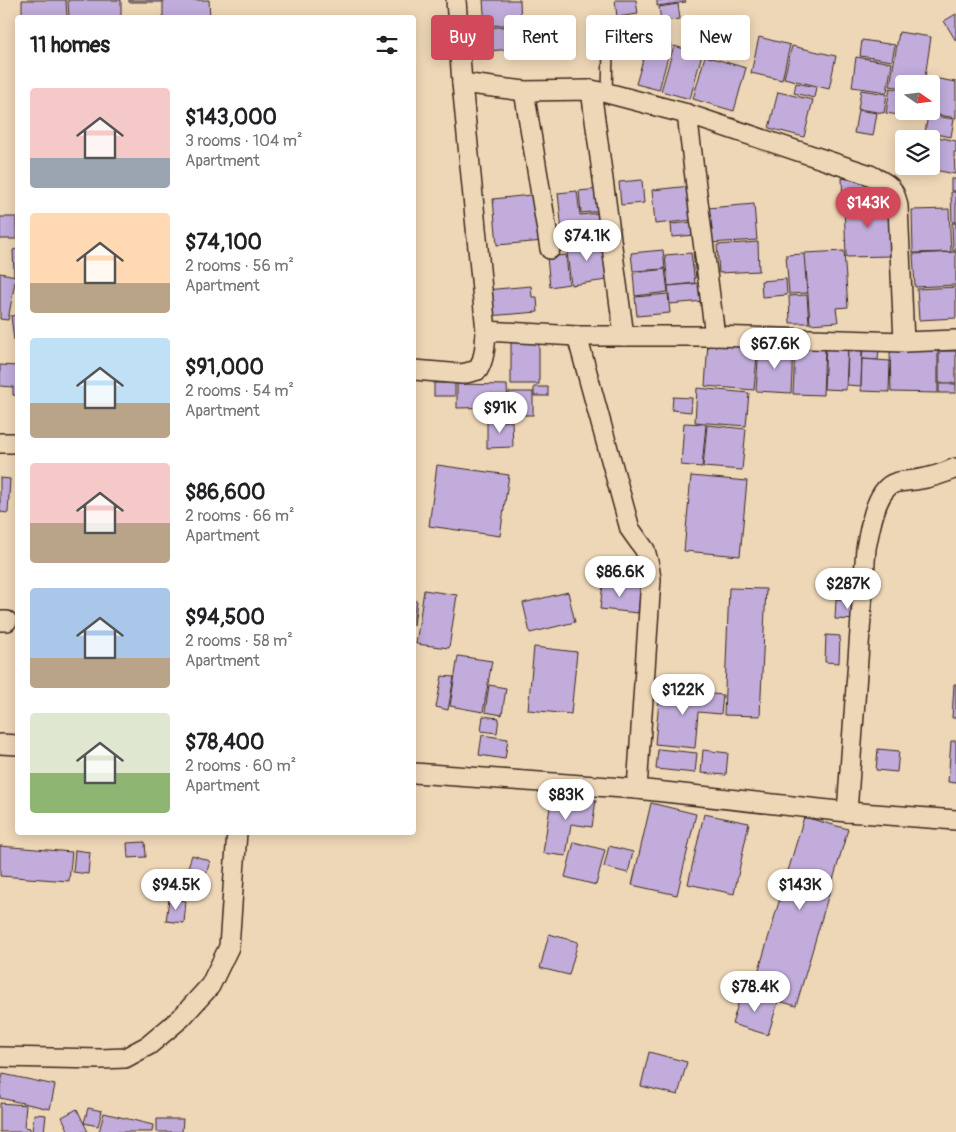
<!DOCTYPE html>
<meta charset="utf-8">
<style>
:root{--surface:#fff;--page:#f6f6f6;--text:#202124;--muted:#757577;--accent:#d1495b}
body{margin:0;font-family:Pangolin,sans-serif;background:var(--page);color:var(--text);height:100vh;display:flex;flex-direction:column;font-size:19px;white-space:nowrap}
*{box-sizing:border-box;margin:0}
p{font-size:16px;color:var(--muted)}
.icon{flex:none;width:28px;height:28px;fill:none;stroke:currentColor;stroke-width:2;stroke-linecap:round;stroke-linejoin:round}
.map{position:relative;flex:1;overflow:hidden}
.sheet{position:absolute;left:15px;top:15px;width:401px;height:820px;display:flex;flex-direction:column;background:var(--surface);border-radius:5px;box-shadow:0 2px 12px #0003}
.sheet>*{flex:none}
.guide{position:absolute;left:431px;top:15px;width:449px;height:45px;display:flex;gap:10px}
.needle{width:32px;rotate:104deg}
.tools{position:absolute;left:895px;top:75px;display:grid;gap:10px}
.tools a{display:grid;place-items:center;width:45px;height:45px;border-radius:5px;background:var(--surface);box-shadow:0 2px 12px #0003;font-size:25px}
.price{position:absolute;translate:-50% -42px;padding:0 11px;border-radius:18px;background:#fff;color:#222;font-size:16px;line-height:32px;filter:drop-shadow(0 1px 2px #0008)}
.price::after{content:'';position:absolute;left:50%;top:30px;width:15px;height:11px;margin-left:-8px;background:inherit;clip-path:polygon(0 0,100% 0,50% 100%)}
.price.current{background:var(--accent);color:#fff}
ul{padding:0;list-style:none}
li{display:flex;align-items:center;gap:15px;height:125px;padding:0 15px}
li span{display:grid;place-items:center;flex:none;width:140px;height:100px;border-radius:5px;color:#555}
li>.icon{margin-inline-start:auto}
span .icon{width:60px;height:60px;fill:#fffc;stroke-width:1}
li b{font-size:21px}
h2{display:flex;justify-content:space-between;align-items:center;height:60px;padding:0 15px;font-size:21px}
.pill{padding:0 18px;border-radius:5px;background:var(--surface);box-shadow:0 2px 12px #0003;font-size:18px;line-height:45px}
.pill.current{background:var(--accent);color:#fff}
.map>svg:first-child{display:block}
</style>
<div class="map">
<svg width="956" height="1132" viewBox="0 0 956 1132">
<rect width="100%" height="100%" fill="#eed7b7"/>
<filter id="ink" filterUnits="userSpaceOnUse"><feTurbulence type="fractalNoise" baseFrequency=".02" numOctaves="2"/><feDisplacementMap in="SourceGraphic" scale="10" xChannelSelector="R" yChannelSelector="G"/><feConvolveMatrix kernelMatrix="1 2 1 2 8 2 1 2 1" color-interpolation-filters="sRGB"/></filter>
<g filter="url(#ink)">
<!-- building -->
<g fill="#c1acdb" stroke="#3b2a1e">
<polygon points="22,0 66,0 67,18 22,18"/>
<polygon points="68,0 121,0 121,18 69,18"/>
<rect x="129" y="0" width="33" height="2"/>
<polygon points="163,0 209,0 210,18 163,18"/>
<polygon points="483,0 520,0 521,24 485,26"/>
<polygon points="615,0 636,0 638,14 617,17"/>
<polygon points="657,0 685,0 686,2 657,6"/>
<polygon points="678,4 680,19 661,21 659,7"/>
<polygon points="956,14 956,41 944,21"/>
<polygon points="528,25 530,48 486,51 485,28"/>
<polygon points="899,32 931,37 924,84 904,84 904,88 890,86"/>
<polygon points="759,37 790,45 782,80 751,73"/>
<polygon points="649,39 671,45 659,90 636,84"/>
<polygon points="862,40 895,45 892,61 860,56"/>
<polygon points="674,46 702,54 690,99 661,91"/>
<polygon points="792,46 836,56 829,89 784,78"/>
<polygon points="705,56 746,68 734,111 693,99"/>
<polygon points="856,57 892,63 887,92 852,87"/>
<polygon points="933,78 956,82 956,118 927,113 927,111 931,111 931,89"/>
<polygon points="796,83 816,87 814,98 794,93"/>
<polygon points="890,88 904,90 904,111 919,111 918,118 886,113"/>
<polygon points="861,90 887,94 884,113 858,109"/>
<polygon points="778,92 813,100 804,137 769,128"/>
<polygon points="858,110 877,113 873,136 854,133"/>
<polygon points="928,115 954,119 951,137 925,132"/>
<polygon points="924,134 956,141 956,152 954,152 955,174 919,167 931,166 931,139 924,139"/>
<polygon points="842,178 889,187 890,201 843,202"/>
<rect x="951" y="179" width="5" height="12"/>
<polygon points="642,180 644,203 621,205 619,182"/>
<polygon points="690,186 694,220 655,224 652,190"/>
<polygon points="600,189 602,211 581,213 579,191"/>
<polygon points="577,191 580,215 600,213 603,237 563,241 558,193"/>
<polygon points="951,192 956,192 956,222 952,222"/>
<polygon points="540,194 544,241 497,245 493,199"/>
<polygon points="890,202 891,256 846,257 844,203"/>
<polygon points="754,204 757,240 710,243 708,208"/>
<polygon points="949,209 951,252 913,253 912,210"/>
<rect x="0" y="217" width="16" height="22"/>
<polygon points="694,222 695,235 672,237 671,224"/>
<polygon points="952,223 956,223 956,251 953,251"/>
<polygon points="603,241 607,280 571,285 566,244"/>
<polygon points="758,242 759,271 719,273 717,245"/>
<polygon points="18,249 18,275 14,275 13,250"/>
<polygon points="663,250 665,269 633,271 631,253"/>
<polygon points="702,251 704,277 696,278 693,252"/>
<polygon points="844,251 848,307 836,308 838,322 810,324 805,253"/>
<polygon points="956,252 956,285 915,287 913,254"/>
<polygon points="691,253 695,283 668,286 665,255"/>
<polygon points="804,254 807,293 789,294 786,255"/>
<polygon points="566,255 569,284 550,287 547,257"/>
<polygon points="665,269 668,292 635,296 633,273"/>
<polygon points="0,273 16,276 8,320 0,319"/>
<polygon points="786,279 787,295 762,297 761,281"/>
<polygon points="703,283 704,301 670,304 668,286"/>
<polygon points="531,286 532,297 537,297 538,312 488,316 485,290"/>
<polygon points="956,287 956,318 919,320 917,289"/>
<polygon points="668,294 670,313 637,316 635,297"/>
<polygon points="807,295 809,323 790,323 789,296"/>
<polygon points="18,315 18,339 14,340 11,316"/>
<rect x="511" y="341" width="28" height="43"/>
<polygon points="708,342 758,345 754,390 705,386"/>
<polygon points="826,343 848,344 846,390 824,389"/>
<polygon points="759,346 793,348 791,393 756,391"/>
<polygon points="795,347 825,349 823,395 793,394"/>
<polygon points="848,347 862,347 861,386 847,385"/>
<polygon points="863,349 879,350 878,360 862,359"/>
<polygon points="890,351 938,351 938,393 891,392"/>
<rect x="939" y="351" width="17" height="32"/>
<polygon points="862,359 890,361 889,392 861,391"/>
<polygon points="0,365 18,366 18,396 13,395 13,387 0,386"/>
<rect x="434" y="383" width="21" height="13"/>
<polygon points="457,384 507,385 508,407 457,408"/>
<rect x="939" y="384" width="17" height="9"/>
<rect x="534" y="387" width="14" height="9"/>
<polygon points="697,388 749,393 746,426 695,422"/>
<rect x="509" y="392" width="24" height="23"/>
<polygon points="673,397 692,398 691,412 672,410"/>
<polygon points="487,421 512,421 513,447 487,448"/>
<polygon points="684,423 706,424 702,467 681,465"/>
<polygon points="707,425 746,429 742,470 703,467"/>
<polygon points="437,465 509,475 500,536 429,526"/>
<polygon points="691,476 747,481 740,556 684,551"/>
<polygon points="0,478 10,479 8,513 0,512"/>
<polygon points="603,583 641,587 638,613 600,609"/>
<polygon points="729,588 766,589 760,716 724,715"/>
<polygon points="424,590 457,595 449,648 416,644"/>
<polygon points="568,592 575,622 530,633 523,603"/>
<polygon points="836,599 860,600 859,620 835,619"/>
<polygon points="414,601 417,601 414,625"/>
<polygon points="826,635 840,636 839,663 825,662"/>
<polygon points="534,647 577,652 571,714 528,710"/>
<polygon points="458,656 492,661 483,712 450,706"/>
<polygon points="442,676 454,677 448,710 436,707"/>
<polygon points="954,684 956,684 956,718 952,718"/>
<polygon points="489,685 506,688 502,715 485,712"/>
<polygon points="660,689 723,695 721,714 698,712 695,748 655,744"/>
<polygon points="483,716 499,718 497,733 481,731"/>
<polygon points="482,735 508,739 505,759 479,755"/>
<polygon points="951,741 956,741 956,783 948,782"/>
<polygon points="658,749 697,753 695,773 656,769"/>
<polygon points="878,749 899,751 897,772 876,770"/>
<polygon points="703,750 728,753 726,775 701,773"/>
<polygon points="552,794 596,800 592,827 571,824 566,856 543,853"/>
<polygon points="651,803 696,814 677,895 632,885"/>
<polygon points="704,814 749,823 734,894 688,884"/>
<polygon points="804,817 848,829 796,1006 752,993"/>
<polygon points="145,842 146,857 128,858 127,843"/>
<polygon points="574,842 605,850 596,885 565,877"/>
<polygon points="0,846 72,852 69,881 0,876"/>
<polygon points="609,846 633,852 628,873 604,867"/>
<polygon points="75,850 90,852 88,874 73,872"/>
<polygon points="192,855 210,861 205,878 186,873"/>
<polygon points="169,899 186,901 184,923 166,921"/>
<polygon points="549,934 578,942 569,975 540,968"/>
<polygon points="742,991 778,1002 768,1035 732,1024"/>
<polygon points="649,1052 687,1062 678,1095 641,1086"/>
<polygon points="3,1074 55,1085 50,1109 0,1098 0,1088"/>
<polygon points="0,1103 26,1105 24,1127 30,1128 30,1132 0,1132"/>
<polygon points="88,1108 102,1111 98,1126 84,1123"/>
<polygon points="77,1109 88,1132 69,1132 62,1117"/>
<polygon points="104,1113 153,1125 152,1132 99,1132"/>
<polygon points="34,1114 46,1115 44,1132 32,1132"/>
<polygon points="157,1119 183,1119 182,1132 157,1132"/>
</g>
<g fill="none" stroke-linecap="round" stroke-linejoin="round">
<!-- lane casing -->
<g stroke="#3b2a1e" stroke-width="12">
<polyline id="lane" points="607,93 608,50"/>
</g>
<!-- street casing -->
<g stroke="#3b2a1e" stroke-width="22">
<g id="street">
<polyline points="456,0 462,83 486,331 577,336 715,336 904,342 956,340"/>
<path d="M462,83L524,91L591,90L607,93L687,114L870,175C887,184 894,185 898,206L904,342"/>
<polyline points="591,90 624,336"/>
<polyline points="524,91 550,249"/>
<polyline points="687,114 715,336"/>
<polyline points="577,336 630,529 645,550 649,565 651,579 637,789"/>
<path d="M414,370L462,374L478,370C485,358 485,345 486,331"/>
<polyline points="0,443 18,443"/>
<polyline points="0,621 7,621"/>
<polyline points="0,744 18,745"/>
<polyline points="414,773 637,789 847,812 956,820"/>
<path d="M847,812L866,548C870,530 875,489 895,483C901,481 909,481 915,480C929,478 943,474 956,468"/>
<polyline points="0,1057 101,1059 125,1058 149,1045 181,1018 210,986 229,947 237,832"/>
</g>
</g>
<!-- lane -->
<use href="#lane" stroke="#eed7b7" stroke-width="9"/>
<!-- street -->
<use href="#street" stroke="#eed7b7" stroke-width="19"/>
</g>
</g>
</svg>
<div class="tools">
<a><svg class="needle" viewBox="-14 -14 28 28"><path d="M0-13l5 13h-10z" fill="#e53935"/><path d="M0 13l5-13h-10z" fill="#757577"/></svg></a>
<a><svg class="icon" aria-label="layers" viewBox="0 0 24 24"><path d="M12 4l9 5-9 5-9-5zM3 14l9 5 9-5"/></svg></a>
</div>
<b class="price current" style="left:868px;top:229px">$143K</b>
<b class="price" style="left:587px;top:262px">$74.1K</b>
<b class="price" style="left:775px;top:370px">$67.6K</b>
<b class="price" style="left:500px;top:434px">$91K</b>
<b class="price" style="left:620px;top:598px">$86.6K</b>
<b class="price" style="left:848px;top:610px">$287K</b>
<b class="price" style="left:683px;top:716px">$122K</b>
<b class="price" style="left:566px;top:821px">$83K</b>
<b class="price" style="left:176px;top:911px">$94.5K</b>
<b class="price" style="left:800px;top:911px">$143K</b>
<b class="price" style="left:755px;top:1013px">$78.4K</b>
<div class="guide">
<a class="pill current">Buy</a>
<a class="pill">Rent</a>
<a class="pill">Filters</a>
<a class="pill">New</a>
</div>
<section class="sheet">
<h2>11 homes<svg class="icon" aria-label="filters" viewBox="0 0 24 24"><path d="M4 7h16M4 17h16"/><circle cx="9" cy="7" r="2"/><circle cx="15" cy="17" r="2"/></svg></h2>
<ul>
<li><span style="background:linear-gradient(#f6c9c9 70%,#9aa5b1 0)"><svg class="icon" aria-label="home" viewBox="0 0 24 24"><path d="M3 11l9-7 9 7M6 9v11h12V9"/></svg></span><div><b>$143,000</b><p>3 rooms · 104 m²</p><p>Apartment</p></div></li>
<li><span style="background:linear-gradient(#ffd9b3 70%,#b9a48a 0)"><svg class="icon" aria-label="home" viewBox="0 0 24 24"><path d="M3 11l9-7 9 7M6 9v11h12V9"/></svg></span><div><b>$74,100</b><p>2 rooms · 56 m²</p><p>Apartment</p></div></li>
<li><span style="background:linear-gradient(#bfe0f5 65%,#b9a48a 0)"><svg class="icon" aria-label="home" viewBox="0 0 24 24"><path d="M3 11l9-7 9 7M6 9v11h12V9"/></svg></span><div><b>$91,000</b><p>2 rooms · 54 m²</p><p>Apartment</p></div></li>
<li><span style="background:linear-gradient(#f6c9c9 60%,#b9a48a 0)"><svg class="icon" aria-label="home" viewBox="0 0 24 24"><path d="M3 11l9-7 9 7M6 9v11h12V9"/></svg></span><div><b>$86,600</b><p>2 rooms · 66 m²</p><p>Apartment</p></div></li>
<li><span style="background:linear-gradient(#a9c7e8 70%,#b9a48a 0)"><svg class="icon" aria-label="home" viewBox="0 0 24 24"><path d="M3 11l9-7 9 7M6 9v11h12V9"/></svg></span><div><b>$94,500</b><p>2 rooms · 58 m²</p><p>Apartment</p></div></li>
<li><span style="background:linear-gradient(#dfe7d0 60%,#8fb573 0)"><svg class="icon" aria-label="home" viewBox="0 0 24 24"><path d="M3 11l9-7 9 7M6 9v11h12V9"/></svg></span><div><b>$78,400</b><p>2 rooms · 60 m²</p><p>Apartment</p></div></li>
</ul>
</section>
</div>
